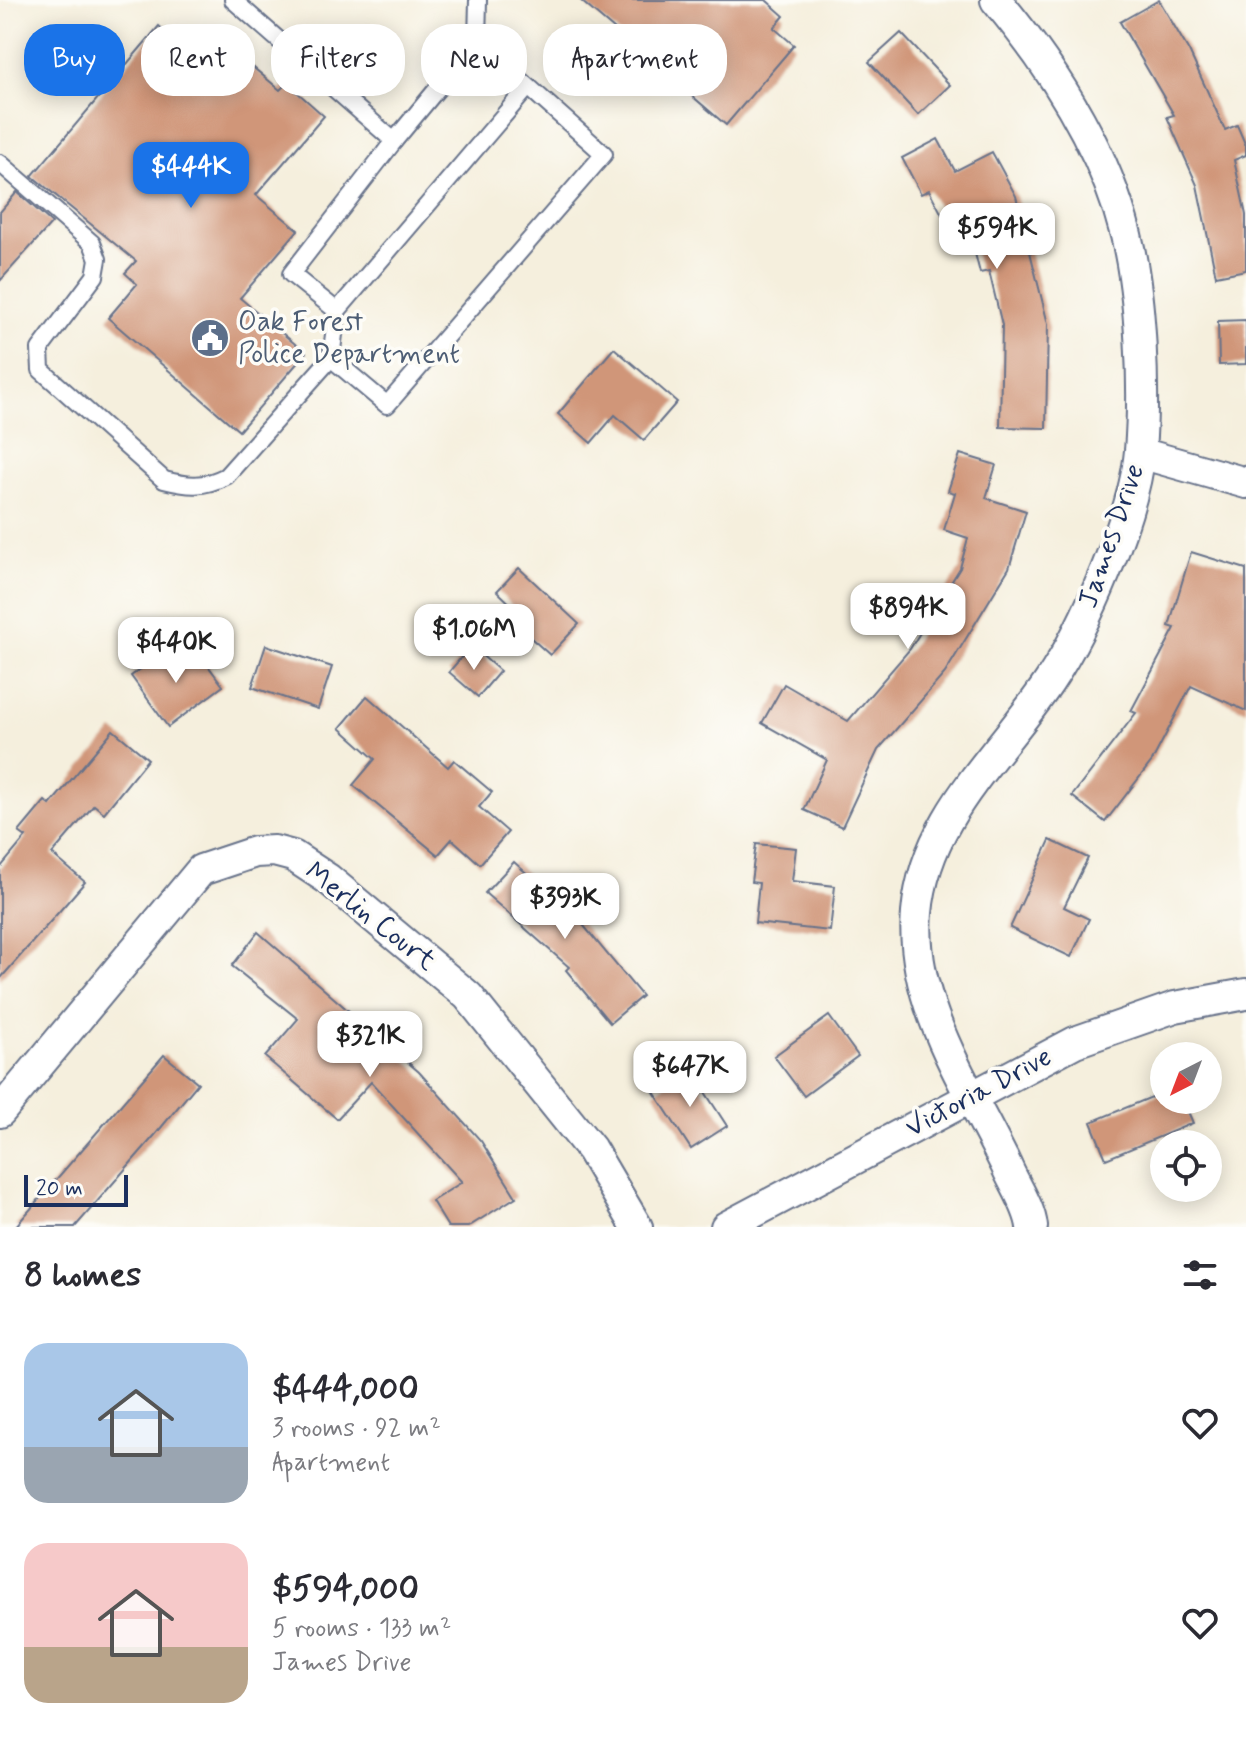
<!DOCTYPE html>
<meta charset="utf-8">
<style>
:root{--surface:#fff;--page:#f2f2f3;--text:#2b2b33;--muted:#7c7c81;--accent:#1a73e8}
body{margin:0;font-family:Mynerve,sans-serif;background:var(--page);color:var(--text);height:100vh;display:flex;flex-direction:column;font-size:30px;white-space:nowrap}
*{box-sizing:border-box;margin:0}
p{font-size:26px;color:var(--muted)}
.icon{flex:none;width:44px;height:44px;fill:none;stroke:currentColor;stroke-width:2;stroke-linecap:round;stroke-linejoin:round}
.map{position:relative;height:1227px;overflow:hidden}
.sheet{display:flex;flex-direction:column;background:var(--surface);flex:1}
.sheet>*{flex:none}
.hud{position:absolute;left:24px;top:24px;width:800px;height:72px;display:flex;gap:16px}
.needle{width:52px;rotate:222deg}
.fabs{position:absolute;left:1150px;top:1042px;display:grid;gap:16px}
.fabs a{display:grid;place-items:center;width:72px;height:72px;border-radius:50%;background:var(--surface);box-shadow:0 4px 20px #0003;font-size:40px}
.scale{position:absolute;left:24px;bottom:20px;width:104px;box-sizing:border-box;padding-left:8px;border:4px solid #1b2f5e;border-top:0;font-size:22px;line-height:28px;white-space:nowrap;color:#1b2f5e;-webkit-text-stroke:6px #fdfcf7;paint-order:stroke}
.price{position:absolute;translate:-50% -68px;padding:0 18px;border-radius:16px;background:#fff;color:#222;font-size:26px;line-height:52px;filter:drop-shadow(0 2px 4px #0008)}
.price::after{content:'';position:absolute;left:50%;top:48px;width:24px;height:18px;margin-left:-12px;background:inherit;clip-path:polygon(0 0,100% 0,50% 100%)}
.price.active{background:var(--accent);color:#fff}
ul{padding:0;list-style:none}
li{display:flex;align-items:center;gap:24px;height:200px;padding:0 24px}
li span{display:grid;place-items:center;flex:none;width:224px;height:160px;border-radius:24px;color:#555}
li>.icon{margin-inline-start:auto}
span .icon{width:96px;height:96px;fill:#fffc;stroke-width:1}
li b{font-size:34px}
h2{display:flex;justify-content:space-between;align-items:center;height:96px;padding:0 24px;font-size:34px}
.chip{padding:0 28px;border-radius:32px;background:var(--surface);box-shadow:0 4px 20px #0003;font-size:28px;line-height:72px}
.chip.active{background:var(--accent);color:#fff}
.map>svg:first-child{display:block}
</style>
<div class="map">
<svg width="1246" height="1227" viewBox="0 0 1246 1227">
<rect width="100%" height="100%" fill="#fdfcf7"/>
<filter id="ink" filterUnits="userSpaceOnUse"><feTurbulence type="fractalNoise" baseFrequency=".0125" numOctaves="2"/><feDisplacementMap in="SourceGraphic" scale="16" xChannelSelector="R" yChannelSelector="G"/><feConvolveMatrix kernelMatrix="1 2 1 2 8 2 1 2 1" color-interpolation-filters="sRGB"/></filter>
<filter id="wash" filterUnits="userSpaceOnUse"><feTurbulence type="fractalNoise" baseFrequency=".006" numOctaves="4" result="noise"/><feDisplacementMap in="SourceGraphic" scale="32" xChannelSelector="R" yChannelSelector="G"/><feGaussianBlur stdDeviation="1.8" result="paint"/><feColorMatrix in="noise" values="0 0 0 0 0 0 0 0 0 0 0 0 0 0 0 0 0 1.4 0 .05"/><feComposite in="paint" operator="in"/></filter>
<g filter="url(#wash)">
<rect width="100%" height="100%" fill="#f5efdd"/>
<g id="blocks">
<!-- building -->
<g fill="#d09679">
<polygon points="580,0 766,0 784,16 774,28 794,45 726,125"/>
<polygon points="1159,0 1189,51 1225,130 1237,125 1246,146 1246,155 1234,160 1246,215 1246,270 1216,276 1197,185 1167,117 1174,115 1120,22"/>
<polygon points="159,26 190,53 201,39 218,38 280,90 287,83 324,116 256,195 298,230 240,298 306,353 239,431 108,318 137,284 125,273 136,261 32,176"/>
<polygon points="901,33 950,85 918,115 869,62"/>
<polygon points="938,139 955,171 992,152 1016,196 1048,324 1046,428 1000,427 1002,325 989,271 980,273 965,214 947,224 929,190 921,194 902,158"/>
<polygon points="17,192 52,223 0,281 0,212"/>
<polygon points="1246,320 1246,364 1219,365 1218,321"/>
<polygon points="614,348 677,402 644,440 615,415 591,443 558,414"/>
<polygon points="960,454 996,465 986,498 1026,511 1009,568 945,673 878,750 842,827 804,810 827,760 762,723 784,684 848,721 910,649 960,568 968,538 944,530 955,493 948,491"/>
<polygon points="1191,552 1246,569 1246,711 1191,686 1152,761 1105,822 1072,796 1136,713 1131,711 1175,628 1169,626"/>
<polygon points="519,568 579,624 550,655 513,622 521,614 497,591"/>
<polygon points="266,645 332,667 318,709 252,687"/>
<polygon points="471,646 500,671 478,697 449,672"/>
<polygon points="172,647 186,666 200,655 223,686 168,727 131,676"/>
<polygon points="367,696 448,767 454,760 492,792 479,807 508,832 480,864 452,839 438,855 353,785 375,759 340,728"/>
<polygon points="113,730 148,759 104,813 94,805 52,854 85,882 0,979 0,868 26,837 19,832 45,801 50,805"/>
<polygon points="1050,840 1088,858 1064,907 1089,919 1071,957 1010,928"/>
<polygon points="756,844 796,848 792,881 835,886 830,931 755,923 759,883 751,882"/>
<polygon points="514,862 579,920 642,996 610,1023 566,970 569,967 485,893"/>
<polygon points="258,932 419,1072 481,1141 516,1197 468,1227 448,1227 432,1201 462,1182 371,1082 337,1119 265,1057 298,1019 232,966"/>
<polygon points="829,1016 858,1056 804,1096 774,1056"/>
<polygon points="164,1055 198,1083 155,1135 75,1227 15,1227"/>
<polygon points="690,1069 727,1126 691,1149 654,1092"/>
<polygon points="1164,1092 1164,1100 1183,1100 1193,1123 1106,1159 1091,1122"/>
</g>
</g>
</g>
<g filter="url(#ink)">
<use href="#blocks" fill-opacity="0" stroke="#67728a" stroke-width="2"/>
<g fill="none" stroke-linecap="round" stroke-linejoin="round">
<!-- service casing -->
<g stroke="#67728a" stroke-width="20">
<g id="service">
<polyline points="394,141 477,41"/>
<path d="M0,163L92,243L98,259L95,276L40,349L41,370L164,480C188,486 203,488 226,476L331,358L337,311L291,274L394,141L233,0"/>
<polyline points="337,311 528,87"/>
<polyline points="331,358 387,405 604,154 477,41 478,0"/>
</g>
</g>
<!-- minor casing -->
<g stroke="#67728a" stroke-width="34">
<g id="minor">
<path d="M996,0C1053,68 1104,148 1126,235C1141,295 1145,389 1140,451C1134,516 1085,628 1049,682C998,758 925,817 917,913C909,1002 969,1088 1006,1165C1014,1184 1030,1207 1032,1227"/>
<polyline points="1140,453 1246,483"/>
<polyline points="0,1112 201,870 255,852 274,851 293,856 328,879 468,996 591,1149 637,1227"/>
<polyline points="726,1227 1075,1042 1175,1007 1246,994"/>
</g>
</g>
<!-- service -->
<use href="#service" stroke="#fff" stroke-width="16"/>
<!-- minor -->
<use href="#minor" stroke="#fff" stroke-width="30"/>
</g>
</g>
<!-- icons -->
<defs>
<g id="civic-disc" transform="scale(2)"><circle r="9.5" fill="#5c6f8a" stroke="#fdfcf7"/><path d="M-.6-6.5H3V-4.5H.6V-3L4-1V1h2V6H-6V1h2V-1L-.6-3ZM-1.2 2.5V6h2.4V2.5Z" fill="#fff"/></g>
</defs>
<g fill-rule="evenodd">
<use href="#civic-disc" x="210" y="338"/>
</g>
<g text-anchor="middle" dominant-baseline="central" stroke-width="7" stroke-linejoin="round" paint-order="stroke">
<!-- service labels -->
<g font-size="28" fill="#4e5e75" stroke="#fdfcf7" text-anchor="start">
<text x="238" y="322">Oak Forest<tspan x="238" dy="32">Police Department</tspan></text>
</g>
<!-- street labels -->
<g font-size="28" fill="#1b2f5e" stroke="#fdfcf7">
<text transform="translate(1112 536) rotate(-71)">James Drive</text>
<text transform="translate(370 917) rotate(38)">Merlin Court</text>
<text transform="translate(979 1093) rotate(-28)">Victoria Drive</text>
</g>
</g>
</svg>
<div class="fabs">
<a><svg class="needle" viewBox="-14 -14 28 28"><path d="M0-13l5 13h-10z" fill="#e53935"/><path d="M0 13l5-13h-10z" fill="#7c7c81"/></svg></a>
<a><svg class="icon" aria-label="locate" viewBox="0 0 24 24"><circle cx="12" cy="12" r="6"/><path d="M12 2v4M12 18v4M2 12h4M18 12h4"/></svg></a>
</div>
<div class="scale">20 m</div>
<b class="price active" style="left:191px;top:210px">$444K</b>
<b class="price" style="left:997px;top:271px">$594K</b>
<b class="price" style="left:908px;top:651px">$894K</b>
<b class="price" style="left:474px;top:672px">$1.06M</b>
<b class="price" style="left:176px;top:685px">$440K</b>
<b class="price" style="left:565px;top:941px">$393K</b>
<b class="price" style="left:370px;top:1079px">$321K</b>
<b class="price" style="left:690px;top:1109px">$647K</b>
<div class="hud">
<a class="chip active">Buy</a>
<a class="chip">Rent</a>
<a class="chip">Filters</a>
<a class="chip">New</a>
<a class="chip">Apartment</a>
</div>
</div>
<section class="sheet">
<h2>8 homes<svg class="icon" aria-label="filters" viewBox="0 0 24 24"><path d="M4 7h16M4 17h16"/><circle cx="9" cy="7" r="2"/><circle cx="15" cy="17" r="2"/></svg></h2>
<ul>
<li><span style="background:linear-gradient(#a9c7e8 65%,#9aa5b1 0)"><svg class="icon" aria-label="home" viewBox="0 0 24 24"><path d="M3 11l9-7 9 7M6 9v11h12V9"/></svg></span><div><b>$444,000</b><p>3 rooms · 92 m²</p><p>Apartment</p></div><svg class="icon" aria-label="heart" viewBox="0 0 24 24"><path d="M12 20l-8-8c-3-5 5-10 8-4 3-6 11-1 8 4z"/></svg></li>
<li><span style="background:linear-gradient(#f6c9c9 65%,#b9a48a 0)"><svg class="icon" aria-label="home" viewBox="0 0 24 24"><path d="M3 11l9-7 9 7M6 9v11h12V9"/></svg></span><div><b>$594,000</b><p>5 rooms · 133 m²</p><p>James Drive</p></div><svg class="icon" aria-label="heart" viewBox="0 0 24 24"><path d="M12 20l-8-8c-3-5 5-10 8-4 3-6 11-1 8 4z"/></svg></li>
</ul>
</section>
